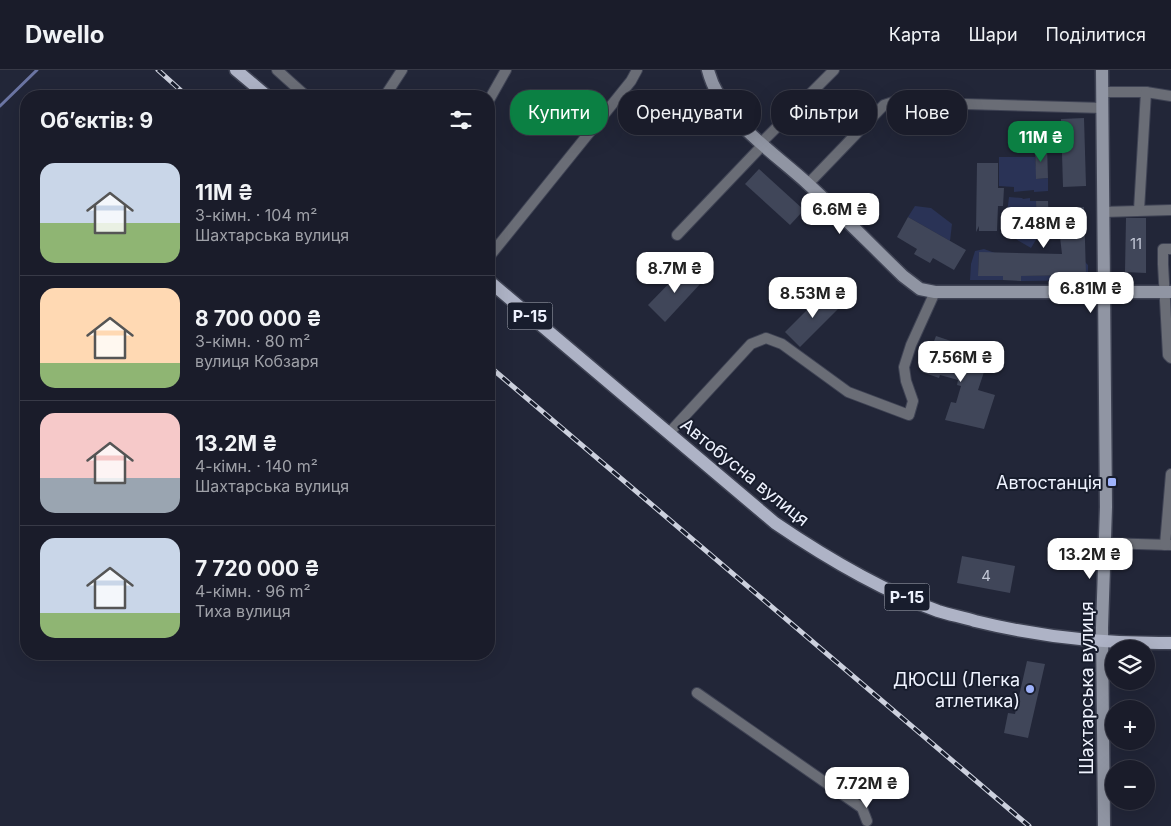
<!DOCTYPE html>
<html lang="uk">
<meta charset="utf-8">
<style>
:root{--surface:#1a1c2a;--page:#232532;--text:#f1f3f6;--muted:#9fa1a8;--line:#383a47;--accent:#0b8043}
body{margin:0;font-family:Inter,sans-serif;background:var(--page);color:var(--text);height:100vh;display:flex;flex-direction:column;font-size:19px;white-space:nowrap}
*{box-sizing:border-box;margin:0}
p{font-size:16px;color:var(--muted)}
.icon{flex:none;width:28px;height:28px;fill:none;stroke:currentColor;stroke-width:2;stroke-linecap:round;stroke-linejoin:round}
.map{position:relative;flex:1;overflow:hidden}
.side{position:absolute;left:20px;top:20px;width:475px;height:570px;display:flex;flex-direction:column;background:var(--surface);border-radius:20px;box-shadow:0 5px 20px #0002,0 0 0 1px var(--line)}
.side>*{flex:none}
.top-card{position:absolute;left:510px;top:20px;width:475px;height:45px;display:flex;gap:10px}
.tools{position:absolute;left:1105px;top:570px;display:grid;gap:10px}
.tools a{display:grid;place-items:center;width:50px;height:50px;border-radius:50%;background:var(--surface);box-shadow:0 5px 20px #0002,0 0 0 1px var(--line);font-size:25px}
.price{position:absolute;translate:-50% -42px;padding:0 11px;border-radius:10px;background:#fff;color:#222;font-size:16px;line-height:32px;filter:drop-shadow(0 1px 2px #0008)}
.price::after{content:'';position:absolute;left:50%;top:30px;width:15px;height:11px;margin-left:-8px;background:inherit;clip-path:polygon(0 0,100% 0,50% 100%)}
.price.selected{background:var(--accent);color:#fff}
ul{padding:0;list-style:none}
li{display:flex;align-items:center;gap:15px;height:125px;padding:0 20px}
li+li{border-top:1px solid var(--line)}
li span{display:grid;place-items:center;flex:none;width:140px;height:100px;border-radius:15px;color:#555}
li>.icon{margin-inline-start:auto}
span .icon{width:60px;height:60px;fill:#fffc;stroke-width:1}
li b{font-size:21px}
h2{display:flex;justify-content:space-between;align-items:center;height:60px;padding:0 20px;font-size:21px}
.chip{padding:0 18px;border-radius:20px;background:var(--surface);box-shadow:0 5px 20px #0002,0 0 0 1px var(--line);font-size:18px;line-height:45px}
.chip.selected{background:var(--accent);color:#fff}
header{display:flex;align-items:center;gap:30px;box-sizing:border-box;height:70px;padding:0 25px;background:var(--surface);border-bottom:1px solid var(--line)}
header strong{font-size:24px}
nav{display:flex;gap:28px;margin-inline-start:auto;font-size:18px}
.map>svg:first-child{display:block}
</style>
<header>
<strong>Dwello</strong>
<nav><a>Карта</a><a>Шари</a><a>Поділитися</a></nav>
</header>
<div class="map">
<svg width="1171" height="756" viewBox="0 0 1171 756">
<rect width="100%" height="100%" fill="#222638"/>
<!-- green -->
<g fill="#2a3356">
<polygon points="999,87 1035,87 1037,109 1048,108 1048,121 1034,122 1034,120 1014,122 1014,117 999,116"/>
<polygon points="1009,127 1022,128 1023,129 1030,128 1030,131 1036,131 1037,168 1031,178 1009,165 1005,160 1006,144 1014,146 1017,144 1007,143"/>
<polygon points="915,136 931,138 952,154 950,171 908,147"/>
<polygon points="984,179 995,183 979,183 978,205 1003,206 1003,210 970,210 971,194 975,181"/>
<polygon points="1085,192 1088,195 1088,210 1021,211 1021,206 1085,205"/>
</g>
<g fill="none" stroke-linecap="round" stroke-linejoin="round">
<!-- stream -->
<polyline stroke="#6b75a3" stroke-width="3" points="0,36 37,0"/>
</g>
<!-- building -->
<g fill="#404659">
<polygon points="1084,48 1086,116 1063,117 1061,49"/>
<polygon points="1035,77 1047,77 1048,108 1036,109"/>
<polygon points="977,93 998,93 998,118 1004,118 1003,136 998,136 997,161 979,161 979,156 976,162"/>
<polygon points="759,99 804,140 790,155 745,114"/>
<polygon points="1036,131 1048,131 1049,158 1061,137 1084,137 1086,205 1021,206 1021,211 1003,210 1003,206 978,206 979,182 1062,184 1060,167 1037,168"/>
<polygon points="908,147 966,180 954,200 933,188 930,193 914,184 917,179 897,167"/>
<polygon points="1126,148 1146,148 1146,203 1125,202"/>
<polygon points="685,197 701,213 665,252 648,235"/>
<polygon points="826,221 841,236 800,277 785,262"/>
<polygon points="936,266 969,277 964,292 985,299 978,320 995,325 984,359 945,350 951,332 956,333 961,316 957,315 958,310 940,305 939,308 922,302"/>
<polygon points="962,486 1015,496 1010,523 957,513"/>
<polygon points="1027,591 1045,594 1028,668 1004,663 1008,643 1015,644"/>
</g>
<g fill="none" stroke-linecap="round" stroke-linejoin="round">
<!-- street casing -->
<g stroke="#3f4354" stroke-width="12">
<g id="street">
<polyline points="277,0 306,26"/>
<polyline points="1103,22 1146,22 1171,26"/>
<polyline points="385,26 402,0"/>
<polyline points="489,30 506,0"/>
<polyline points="808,114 884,35 893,32 1103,38"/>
<polyline points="1139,140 1146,22"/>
<polyline points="1103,142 1171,140"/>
<polyline points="677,165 758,80 765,69 834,0"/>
<polyline points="1171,179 1163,179 1163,194 1168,285 1171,288"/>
<polyline points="489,187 631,11 637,0"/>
<polyline points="669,363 751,274 766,268 782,274 848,322 909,345 913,331 906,311 904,297 911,275 935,222"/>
<polyline points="1105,473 1170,475"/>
<polyline points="1165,475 1171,404"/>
<polyline points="697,623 862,738 867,751"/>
</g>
</g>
<!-- secondary casing -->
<g stroke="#3f4354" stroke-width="15">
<g id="secondary">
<path d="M708,0C720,48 772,81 807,113C840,143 871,175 903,206L920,219L935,222H1171"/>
<polyline points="1102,0 1106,437 1102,558 1104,756"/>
</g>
</g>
<!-- primary casing -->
<g stroke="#3f4354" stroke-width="15">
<g id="primary">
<polyline points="236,0 267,26"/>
<path d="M489,211L775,453C825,487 880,520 938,541C950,545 963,547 975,551C1040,567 1104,574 1171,573"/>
</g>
</g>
<!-- street -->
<use href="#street" stroke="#6a6d76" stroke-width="10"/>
<!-- secondary -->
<use href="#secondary" stroke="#9095a3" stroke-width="12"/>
<!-- primary -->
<use href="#primary" stroke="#aeb3c6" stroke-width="12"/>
<!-- rail casing -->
<g stroke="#ccd0dd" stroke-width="5">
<g id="rail">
<polyline points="158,0 187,26"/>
<polyline points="489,296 1029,756"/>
</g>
</g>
<!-- rail -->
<use href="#rail" stroke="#181d2d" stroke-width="3" stroke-dasharray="9" stroke-linecap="butt"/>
</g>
<!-- markers -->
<g fill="#9fb3fd" stroke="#181d2d" stroke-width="2">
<rect x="1107" y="407" width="10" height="10" rx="2.5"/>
<circle cx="1030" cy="619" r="5"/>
</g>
<g text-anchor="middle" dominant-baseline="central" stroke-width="4" stroke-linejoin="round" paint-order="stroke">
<!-- number labels -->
<g font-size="15" fill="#c2c7d5">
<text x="1136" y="173">11</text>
<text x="986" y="505">4</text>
</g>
<!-- shield labels -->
<g fill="#181d2d" stroke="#aeb2bf" stroke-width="1">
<rect x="507.5" y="232.5" width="45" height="27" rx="4"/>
<rect x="884.5" y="513.5" width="45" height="27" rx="4"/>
</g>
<g font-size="16" font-weight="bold" fill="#eef2fe">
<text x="530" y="246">Р-15</text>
<text x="907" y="527">Р-15</text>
</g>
<!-- street labels -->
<g font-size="18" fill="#eef2fe" stroke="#181d2d">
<text transform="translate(745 402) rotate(39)">Автобусна вулиця</text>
<text transform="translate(1086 618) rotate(-90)">Шахтарська вулиця</text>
</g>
<!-- poi labels -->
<g font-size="18" fill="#eef2fe" stroke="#181d2d" text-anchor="end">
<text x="1102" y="412">Автостанція</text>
<text x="1020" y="609">ДЮСШ (Легка<tspan x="1020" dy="21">атлетика)</tspan></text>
</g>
</g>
</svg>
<div class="tools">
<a><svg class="icon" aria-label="layers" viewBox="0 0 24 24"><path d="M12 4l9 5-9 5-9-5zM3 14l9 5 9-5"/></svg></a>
<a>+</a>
<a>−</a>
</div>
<b class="price selected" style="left:1041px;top:93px">11M ₴</b>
<b class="price" style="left:840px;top:165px">6.6M ₴</b>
<b class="price" style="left:1044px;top:179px">7.48M ₴</b>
<b class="price" style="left:675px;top:224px">8.7M ₴</b>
<b class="price" style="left:1091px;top:244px">6.81M ₴</b>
<b class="price" style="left:813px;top:249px">8.53M ₴</b>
<b class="price" style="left:961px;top:313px">7.56M ₴</b>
<b class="price" style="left:1090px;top:510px">13.2M ₴</b>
<b class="price" style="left:867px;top:739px">7.72M ₴</b>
<div class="top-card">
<a class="chip selected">Купити</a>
<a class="chip">Орендувати</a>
<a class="chip">Фільтри</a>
<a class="chip">Нове</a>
</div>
<section class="side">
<h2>Об’єктів: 9<svg class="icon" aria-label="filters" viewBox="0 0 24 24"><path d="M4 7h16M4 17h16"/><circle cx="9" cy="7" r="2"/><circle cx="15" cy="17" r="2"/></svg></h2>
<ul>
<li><span style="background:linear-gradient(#c9d6e8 60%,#8fb573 0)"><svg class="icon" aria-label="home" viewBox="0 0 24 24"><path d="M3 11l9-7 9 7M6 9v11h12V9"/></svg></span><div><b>11M ₴</b><p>3-кімн. · 104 m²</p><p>Шахтарська вулиця</p></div></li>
<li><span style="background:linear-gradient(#ffd9b3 75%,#8fb573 0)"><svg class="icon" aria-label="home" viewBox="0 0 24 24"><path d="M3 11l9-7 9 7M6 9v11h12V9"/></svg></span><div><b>8 700 000 ₴</b><p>3-кімн. · 80 m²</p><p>вулиця Кобзаря</p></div></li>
<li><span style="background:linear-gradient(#f6c9c9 65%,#9aa5b1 0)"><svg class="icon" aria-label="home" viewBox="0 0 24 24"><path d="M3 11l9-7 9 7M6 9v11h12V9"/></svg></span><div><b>13.2M ₴</b><p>4-кімн. · 140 m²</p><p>Шахтарська вулиця</p></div></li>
<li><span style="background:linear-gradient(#c9d6e8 75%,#8fb573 0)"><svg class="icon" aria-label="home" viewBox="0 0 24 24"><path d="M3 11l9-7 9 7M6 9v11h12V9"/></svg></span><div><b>7 720 000 ₴</b><p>4-кімн. · 96 m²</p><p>Тиха вулиця</p></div></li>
</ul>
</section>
</div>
